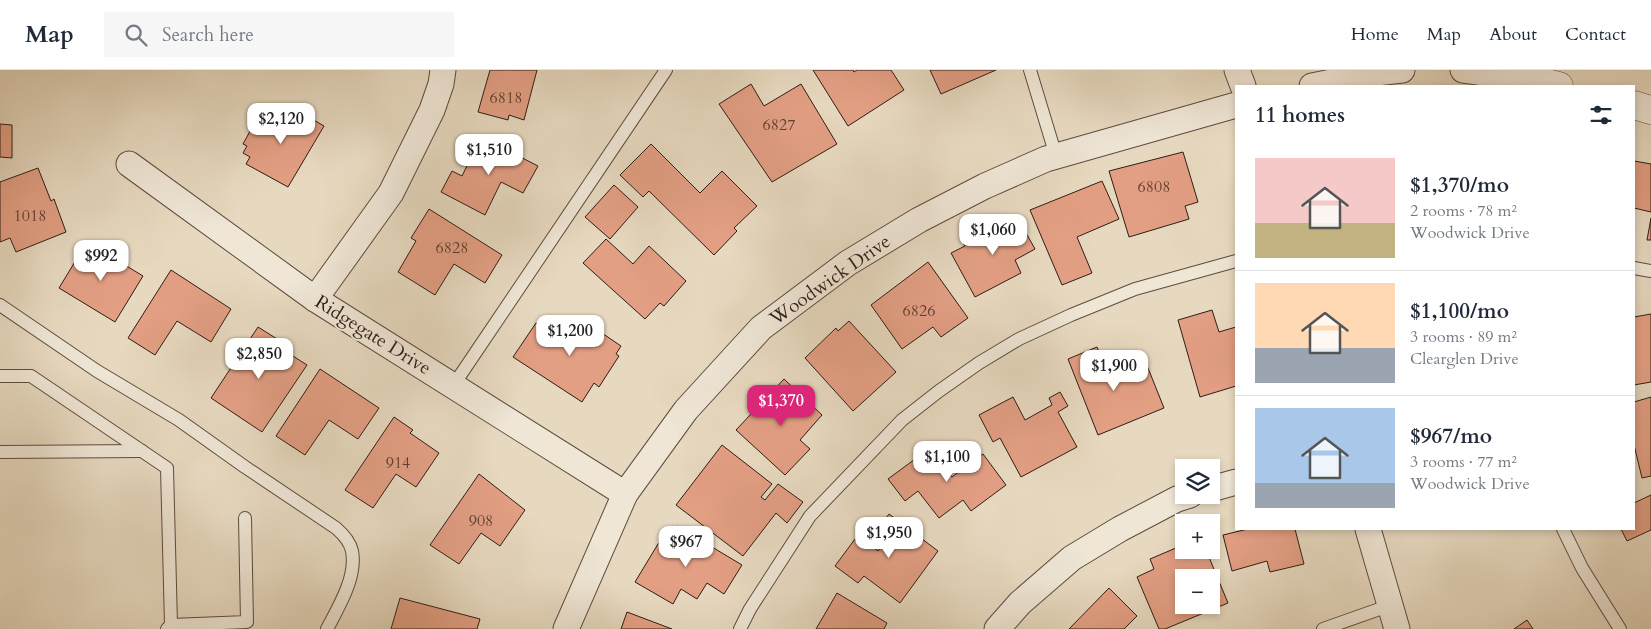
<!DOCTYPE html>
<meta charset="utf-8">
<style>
:root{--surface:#fff;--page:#f6f6f7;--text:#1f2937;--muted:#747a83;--line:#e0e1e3;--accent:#db2777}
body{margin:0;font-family:Cardo,serif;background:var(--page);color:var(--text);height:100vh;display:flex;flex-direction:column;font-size:19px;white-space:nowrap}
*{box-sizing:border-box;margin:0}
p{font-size:16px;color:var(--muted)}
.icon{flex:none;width:28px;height:28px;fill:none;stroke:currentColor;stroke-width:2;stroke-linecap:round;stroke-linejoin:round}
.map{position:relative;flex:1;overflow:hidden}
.details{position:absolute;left:1235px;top:15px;width:400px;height:445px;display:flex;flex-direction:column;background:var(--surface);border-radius:0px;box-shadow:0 2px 8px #0003}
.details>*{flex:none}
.fabs{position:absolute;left:1175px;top:389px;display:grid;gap:10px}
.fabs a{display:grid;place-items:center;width:45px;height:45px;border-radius:0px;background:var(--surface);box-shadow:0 2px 8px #0003;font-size:25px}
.price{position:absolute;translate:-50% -42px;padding:0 11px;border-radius:10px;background:#fff;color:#222;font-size:16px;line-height:32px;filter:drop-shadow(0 1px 2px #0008)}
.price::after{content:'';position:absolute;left:50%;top:30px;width:15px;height:11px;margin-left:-8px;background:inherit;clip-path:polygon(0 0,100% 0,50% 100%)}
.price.current{background:var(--accent);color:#fff}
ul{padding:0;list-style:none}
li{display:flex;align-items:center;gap:15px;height:125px;padding:0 20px}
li+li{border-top:1px solid var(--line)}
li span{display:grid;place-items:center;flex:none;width:140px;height:100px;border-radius:0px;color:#555}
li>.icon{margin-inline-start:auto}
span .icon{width:60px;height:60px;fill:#fffc;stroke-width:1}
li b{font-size:21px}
h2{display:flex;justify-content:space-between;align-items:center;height:60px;padding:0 20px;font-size:21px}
header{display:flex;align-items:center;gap:30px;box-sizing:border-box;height:70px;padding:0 25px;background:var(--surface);border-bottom:1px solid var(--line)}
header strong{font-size:24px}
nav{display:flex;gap:28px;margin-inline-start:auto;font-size:18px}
.search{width:350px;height:45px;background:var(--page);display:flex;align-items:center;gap:12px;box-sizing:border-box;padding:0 18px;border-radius:0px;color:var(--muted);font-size:19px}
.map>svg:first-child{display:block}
</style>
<header>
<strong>Map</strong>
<div class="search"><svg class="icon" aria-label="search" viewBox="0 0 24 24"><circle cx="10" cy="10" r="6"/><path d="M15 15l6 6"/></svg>Search here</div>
<nav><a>Home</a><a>Map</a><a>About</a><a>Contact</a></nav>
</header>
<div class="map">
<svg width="1651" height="559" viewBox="0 0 1651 559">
<rect width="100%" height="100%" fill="#e7d9c0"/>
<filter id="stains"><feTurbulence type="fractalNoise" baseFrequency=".004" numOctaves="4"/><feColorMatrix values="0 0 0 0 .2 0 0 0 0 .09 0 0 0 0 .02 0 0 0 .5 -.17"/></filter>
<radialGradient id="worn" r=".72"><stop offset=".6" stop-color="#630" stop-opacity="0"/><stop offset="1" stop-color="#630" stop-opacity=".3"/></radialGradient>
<!-- building -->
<g fill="#e39f84" stroke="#2f1d13" fill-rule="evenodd">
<polygon points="490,0 537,0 524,50 509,45 508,50 478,42"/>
<polygon points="813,0 853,0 854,2 857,0 891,0 904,20 848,56"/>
<polygon points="930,0 996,0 941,24"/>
<polygon points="751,14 764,36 801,14 837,74 772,112 719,34"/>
<polygon points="288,35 324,56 288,117 246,94 250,87 243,83 247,76 243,74 259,45 277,55"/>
<polygon points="0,54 12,55 12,88 0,87"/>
<polygon points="481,67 538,96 523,123 501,112 485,145 441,122 452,101 462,106"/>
<polygon points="651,74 700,123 722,101 757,136 734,158 737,161 714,185 649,121 643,127 620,105"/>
<polygon points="1183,82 1198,132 1185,136 1189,149 1129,167 1109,101"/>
<polygon points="1634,91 1651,94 1651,142 1634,138"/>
<polygon points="38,98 51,131 54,129 66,162 16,182 10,168 0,172 0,112"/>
<polygon points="1102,111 1119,149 1077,167 1092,203 1062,215 1030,140"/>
<polygon points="614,115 638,137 610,169 585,147"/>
<polygon points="429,139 502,185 485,213 454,194 435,225 398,202 416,171 411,168"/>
<polygon points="1017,147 1035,179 1015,190 1021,203 975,227 951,183 965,176 962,171 994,154 996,158"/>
<polygon points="1651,148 1651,170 1647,170"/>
<polygon points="606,169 633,194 649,176 686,211 664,236 660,233 645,249 583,193"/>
<polygon points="87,172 143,206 115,252 59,218"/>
<polygon points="928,192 968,248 941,267 933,257 902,279 871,235"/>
<polygon points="171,200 231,239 211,272 177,251 155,285 128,268"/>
<polygon points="1212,240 1219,262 1236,257 1236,316 1200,327 1178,250"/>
<polygon points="1651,244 1651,312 1634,315 1634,247"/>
<polygon points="563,251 581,263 587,253 621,276 616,284 619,286 599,317 594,313 582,332 513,287 536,253 554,265"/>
<polygon points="849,251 896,302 853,341 805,288 836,258 838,261"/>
<polygon points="258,257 285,274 282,279 307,295 262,362 211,328"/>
<polygon points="1097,277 1110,308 1146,293 1164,338 1098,365 1068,289"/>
<polygon points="320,299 379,338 358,369 329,350 305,385 276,366"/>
<polygon points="784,309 822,345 800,370 810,379 785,405 736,360"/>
<polygon points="1060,322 1068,336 1058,342 1077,377 1021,407 1000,368 993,372 979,345 1013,327 1025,350 1052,335 1049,328"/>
<polygon points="1651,327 1651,406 1642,408 1634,375 1634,332"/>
<polygon points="394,347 413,360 410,363 439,383 416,417 396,404 373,438 345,420"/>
<polygon points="722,375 772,414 761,427 765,430 778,414 803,432 787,453 776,443 743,486 676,435"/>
<polygon points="930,378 952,407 983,384 1006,415 971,441 963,430 939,448 918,421 905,431 888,409"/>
<polygon points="479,404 525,440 500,476 481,463 459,494 430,475"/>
<polygon points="1651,425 1651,460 1627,471 1621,459 1634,459 1634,433"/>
<polygon points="889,444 938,481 900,533 864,506 858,513 835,496 858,465 878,481 880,478 869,470"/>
<polygon points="677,456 742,495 724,524 707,513 697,529 681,519 673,534 635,512 658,474 663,469 668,471"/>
<polygon points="1248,459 1295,459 1304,494 1270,502 1267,491 1232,501 1223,465"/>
<path d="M1183,475L1184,480L1187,483L1193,480H1206L1228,533L1165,559H1159L1137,507L1154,499L1150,489ZM1184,508H1211V535H1184Z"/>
<polygon points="1109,518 1137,546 1124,559 1069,559"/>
<polygon points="837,523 887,553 884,559 816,559"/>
<polygon points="400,528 480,549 477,559 391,559"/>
<polygon points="627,542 672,559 621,559"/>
<polygon points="1527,550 1533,559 1514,559"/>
</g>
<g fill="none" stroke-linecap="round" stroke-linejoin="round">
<!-- service casing -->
<g stroke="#5d4c3e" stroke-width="14">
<g id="service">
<polyline points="1030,0 1056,86"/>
<polyline points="1634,198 1651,201"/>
<path d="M0,235L97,301L179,350L245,397L336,458C343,464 350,472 352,481C357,507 339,536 327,559"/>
<polyline points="0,306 31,306 167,398 171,555"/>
<polyline points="453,316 666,0"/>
<polyline points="0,382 142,381"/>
<polyline points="1563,459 1582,498 1620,559"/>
<polyline points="167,559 171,555 247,552 245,448"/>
<polyline points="740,559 750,539 810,446 902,350 939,321 979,293 1019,269 1071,245 1135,219 1236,191"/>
<polyline points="1323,559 1391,535"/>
</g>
</g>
<!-- minor casing -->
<g stroke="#5d4c3e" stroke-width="27">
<g id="minor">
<polyline points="1237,0 1243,16"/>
<polyline points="1463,0 1486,3"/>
<polyline points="1312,16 1376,3 1402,0"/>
<polyline points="129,94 315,229 625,424"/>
<polyline points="315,229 391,123 432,40 441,14 443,0"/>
<polyline points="1211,419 1236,412"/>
<polyline points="1368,459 1397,559"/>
<polyline points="566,559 625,424 686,340 761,258 848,193 919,150 985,116 1046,89 1236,35"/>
<polyline points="997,559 1020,533 1072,488 1120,459 1177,429 1190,425"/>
</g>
</g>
<!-- tertiary casing -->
<g stroke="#5d4c3e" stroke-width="29">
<g id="tertiary">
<polyline points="1486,0 1486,3 1518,6 1559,16"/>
<polyline points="1634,35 1651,40"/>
</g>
</g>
<!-- service -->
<use href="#service" stroke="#efe6d6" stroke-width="12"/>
<!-- minor -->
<use href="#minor" stroke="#efe6d6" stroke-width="25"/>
<!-- tertiary -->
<use href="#tertiary" stroke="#efe6d6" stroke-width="28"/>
</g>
<g text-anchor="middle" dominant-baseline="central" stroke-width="4" stroke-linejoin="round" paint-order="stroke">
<!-- number labels -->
<g font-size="16" fill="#5c3e2f">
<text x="506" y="28">6818</text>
<text x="779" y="55">6827</text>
<text x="1154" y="117">6808</text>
<text x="30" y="146">1018</text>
<text x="452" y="178">6828</text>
<text x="919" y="241">6826</text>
<text x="398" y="393">914</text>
<text x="481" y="451">908</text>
</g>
<!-- street labels -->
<g font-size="19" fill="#2f1d13" stroke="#efe6d6">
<text transform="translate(830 210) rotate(-35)">Woodwick Drive</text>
<text transform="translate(373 265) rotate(32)">Ridgegate Drive</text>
</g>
</g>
<rect width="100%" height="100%" filter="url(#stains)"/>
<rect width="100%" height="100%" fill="url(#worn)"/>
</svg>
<div class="fabs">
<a><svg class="icon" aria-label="layers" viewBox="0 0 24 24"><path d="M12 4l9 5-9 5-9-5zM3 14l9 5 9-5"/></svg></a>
<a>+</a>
<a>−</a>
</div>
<b class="price" style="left:281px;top:75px">$2,120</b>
<b class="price" style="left:489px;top:106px">$1,510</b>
<b class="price" style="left:993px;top:186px">$1,060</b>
<b class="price" style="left:101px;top:212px">$992</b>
<b class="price" style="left:570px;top:287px">$1,200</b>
<b class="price" style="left:259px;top:310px">$2,850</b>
<b class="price" style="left:1114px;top:322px">$1,900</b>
<b class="price current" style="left:781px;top:357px">$1,370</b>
<b class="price" style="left:947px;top:413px">$1,100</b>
<b class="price" style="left:889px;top:489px">$1,950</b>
<b class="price" style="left:686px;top:498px">$967</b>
<section class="details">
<h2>11 homes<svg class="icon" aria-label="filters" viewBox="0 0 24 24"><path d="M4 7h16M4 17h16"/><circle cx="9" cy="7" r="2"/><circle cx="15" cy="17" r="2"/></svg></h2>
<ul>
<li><span style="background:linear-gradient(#f6c9c9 65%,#c2b280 0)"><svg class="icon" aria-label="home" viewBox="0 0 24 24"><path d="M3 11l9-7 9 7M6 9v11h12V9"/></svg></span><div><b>$1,370/mo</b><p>2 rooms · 78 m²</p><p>Woodwick Drive</p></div></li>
<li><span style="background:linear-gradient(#ffd9b3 65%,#9aa5b1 0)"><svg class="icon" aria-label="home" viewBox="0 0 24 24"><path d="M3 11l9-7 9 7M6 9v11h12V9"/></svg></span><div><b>$1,100/mo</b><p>3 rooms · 89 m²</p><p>Clearglen Drive</p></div></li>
<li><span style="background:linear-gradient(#a9c7e8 75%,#9aa5b1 0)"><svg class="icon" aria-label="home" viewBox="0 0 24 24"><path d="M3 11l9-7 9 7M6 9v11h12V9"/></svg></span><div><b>$967/mo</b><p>3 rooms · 77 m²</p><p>Woodwick Drive</p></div></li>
</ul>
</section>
</div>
